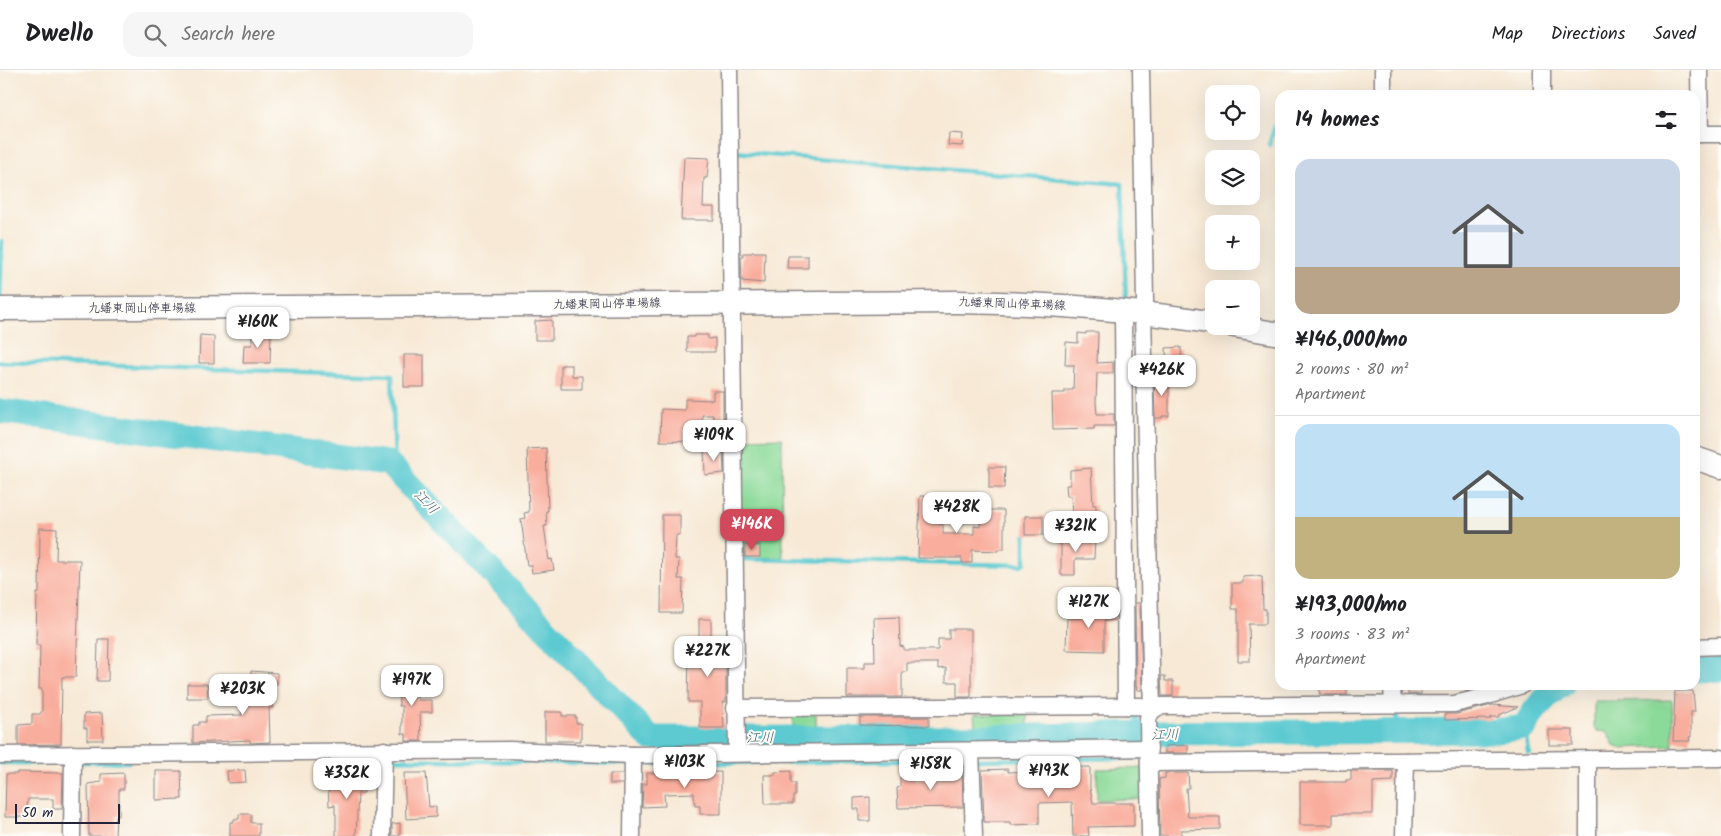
<!DOCTYPE html>
<meta charset="utf-8">
<style>
:root{--surface:#fff;--page:#f6f6f6;--text:#202124;--muted:#757577;--line:#e0e0e0;--accent:#d1495b}
body{margin:0;font-family:Kalam,"Klee One",sans-serif;background:var(--page);color:var(--text);height:100vh;display:flex;flex-direction:column;font-size:19px;white-space:nowrap}
*{box-sizing:border-box;margin:0}
p{font-size:16px;color:var(--muted)}
.icon{flex:none;width:28px;height:28px;fill:none;stroke:currentColor;stroke-width:2;stroke-linecap:round;stroke-linejoin:round}
.map{position:relative;flex:1;overflow:hidden}
.sheet{position:absolute;left:1275px;top:20px;width:425px;height:600px;display:flex;flex-direction:column;background:var(--surface);border-radius:15px;box-shadow:0 5px 20px #0002}
.sheet>*{flex:none}
.buttons{position:absolute;left:1205px;top:15px;display:grid;gap:10px}
.buttons a{display:grid;place-items:center;width:55px;height:55px;border-radius:10px;background:var(--surface);box-shadow:0 5px 20px #0002;font-size:25px}
.scale{position:absolute;left:15px;bottom:12px;width:105px;box-sizing:border-box;padding-left:5px;border:2px solid #22223b;border-top:0;font-size:14px;line-height:18px;white-space:nowrap;color:#22223b;-webkit-text-stroke:4px #fdfcf7;paint-order:stroke}
.price{position:absolute;translate:-50% -42px;padding:0 11px;border-radius:10px;background:#fff;color:#222;font-size:16px;line-height:32px;filter:drop-shadow(0 1px 2px #0008)}
.price::after{content:'';position:absolute;left:50%;top:30px;width:15px;height:11px;margin-left:-8px;background:inherit;clip-path:polygon(0 0,100% 0,50% 100%)}
.price.on{background:var(--accent);color:#fff}
ul{padding:0;list-style:none}
li{display:grid;align-content:center;gap:10px;height:265px;padding:0 20px}
li+li{border-top:1px solid var(--line)}
li span{display:grid;place-items:center;height:155px;border-radius:15px;color:#555}
li>.icon{margin-inline-start:auto}
span .icon{width:90px;height:90px;fill:#fffc;stroke-width:1}
li b{font-size:21px}
h2{display:flex;justify-content:space-between;align-items:center;height:60px;padding:0 20px;font-size:21px}
header{display:flex;align-items:center;gap:30px;box-sizing:border-box;height:70px;padding:0 25px;background:var(--surface);border-bottom:1px solid var(--line)}
header strong{font-size:24px}
nav{display:flex;gap:28px;margin-inline-start:auto;font-size:18px}
.search{width:350px;height:45px;background:var(--page);display:flex;align-items:center;gap:12px;box-sizing:border-box;padding:0 18px;border-radius:15px;color:var(--muted);font-size:19px}
.map>svg:first-child{display:block}
</style>
<header>
<strong>Dwello</strong>
<div class="search"><svg class="icon" aria-label="search" viewBox="0 0 24 24"><circle cx="10" cy="10" r="6"/><path d="M15 15l6 6"/></svg>Search here</div>
<nav><a>Map</a><a>Directions</a><a>Saved</a></nav>
</header>
<div class="map">
<svg width="1721" height="766" viewBox="0 0 1721 766">
<rect width="100%" height="100%" fill="#fdfcf7"/>
<filter id="ink" filterUnits="userSpaceOnUse"><feTurbulence type="fractalNoise" baseFrequency=".02" numOctaves="2"/><feDisplacementMap in="SourceGraphic" scale="10" xChannelSelector="R" yChannelSelector="G"/><feConvolveMatrix kernelMatrix="1 2 1 2 8 2 1 2 1" color-interpolation-filters="sRGB"/></filter>
<filter id="wash" filterUnits="userSpaceOnUse"><feTurbulence type="fractalNoise" baseFrequency=".0096" numOctaves="4" result="noise"/><feDisplacementMap in="SourceGraphic" scale="20" xChannelSelector="R" yChannelSelector="G"/><feGaussianBlur stdDeviation="1.12" result="paint"/><feColorMatrix in="noise" values="0 0 0 0 0 0 0 0 0 0 0 0 0 0 0 0 0 1.4 0 .05"/><feComposite in="paint" operator="in"/></filter>
<g filter="url(#wash)">
<rect width="100%" height="100%" fill="#f7e9d5"/>
<!-- green -->
<g fill="#8bda99" stroke="#567e6a">
<polygon points="782,368 783,488 741,487 739,369"/>
<polygon points="1672,630 1673,676 1619,678 1614,676 1607,662 1597,661 1594,657 1594,631"/>
<polygon points="816,644 816,657 793,657 793,645"/>
<polygon points="974,644 1028,645 1028,656 975,656"/>
<polygon points="1143,698 1143,729 1097,730 1097,699"/>
</g>
<g fill="none" stroke-linecap="round" stroke-linejoin="round">
<!-- stream -->
<g stroke="#5dcad1" stroke-width="4.5">
<polyline points="1269,75 1276,53 1280,53"/>
<polyline points="734,82 1122,114 1126,231"/>
<polyline points="0,228 2,171"/>
<polyline points="0,292 392,305 395,400"/>
<polyline points="738,489 1022,495 1025,493 1025,466"/>
<polyline points="1397,640 1397,662"/>
<polyline points="1131,641 1134,641 1141,663"/>
<polyline points="1525,657 1528,683 1530,683"/>
<polyline points="386,689 629,694"/>
<polyline points="76,692 129,692"/>
<polyline points="0,693 69,693"/>
<polyline points="636,694 1137,688"/>
</g>
<!-- river -->
<g stroke="#5dcad1" stroke-width="25">
<path d="M0,341L388,393L650,668H963L1145,663L1496,661L1525,657C1533,639 1546,626 1562,615"/>
<polyline points="1695,600 1721,599"/>
</g>
</g>
<g id="blocks">
<!-- building -->
<g fill="#f9ad9c">
<polygon points="949,63 963,64 962,76 948,75"/>
<polygon points="684,87 709,88 707,108 704,108 703,137 714,137 714,150 681,150"/>
<polygon points="752,182 765,182 764,213 742,211 741,187 743,187 743,183 752,183"/>
<polygon points="788,186 808,186 808,198 787,198"/>
<polygon points="552,250 552,270 535,270 535,251"/>
<polygon points="252,262 271,262 270,293 243,293 244,275 252,275"/>
<polygon points="1086,262 1098,262 1097,293 1113,292 1113,303 1097,303 1096,333 1097,344 1114,344 1114,356 1094,356 1094,359 1053,360 1052,323 1065,323 1065,320 1073,320 1074,295 1065,295 1066,272 1078,273 1078,263 1086,264"/>
<polygon points="200,265 214,266 214,293 199,293"/>
<polygon points="694,265 708,265 708,269 715,268 715,282 687,282 687,267 694,267"/>
<polygon points="1181,277 1182,297 1167,298 1166,278"/>
<rect x="404" y="285" width="20" height="32"/>
<polygon points="561,295 572,295 572,306 582,306 582,319 561,319"/>
<polygon points="1154,308 1169,308 1169,346 1162,346 1162,348 1155,348"/>
<polygon points="713,321 723,321 723,353 713,353 713,345 702,345 702,355 699,354 699,372 660,371 661,339 685,340 685,329 713,330"/>
<polygon points="546,378 548,441 546,441 547,456 544,456 549,490 552,489 554,500 532,503 531,495 527,495 521,449 525,448 524,443 529,442 527,379"/>
<polygon points="704,380 723,380 724,403 705,405"/>
<polygon points="989,397 1005,397 1004,418 989,418"/>
<polygon points="1091,398 1093,435 1096,435 1096,446 1072,446 1071,426 1067,426 1066,415 1070,415 1070,400"/>
<polygon points="920,426 938,426 938,449 939,454 943,454 943,464 974,464 974,456 980,457 980,440 1004,440 1004,479 999,479 999,481 972,480 972,493 962,493 962,488 918,488"/>
<polygon points="662,445 680,445 680,465 676,465 675,489 679,489 678,509 683,509 682,543 661,543"/>
<rect x="1025" y="446" width="18" height="19"/>
<polygon points="40,458 57,459 56,490 80,490 76,607 62,607 61,674 18,675 18,655 32,654 32,644 40,644 42,641 42,619 39,619 40,575 36,575 37,523 39,523"/>
<polygon points="1075,468 1095,468 1094,489 1075,489 1075,505 1061,505 1061,469 1075,469"/>
<rect x="745" y="475" width="15" height="12"/>
<polygon points="1256,506 1262,507 1263,539 1266,539 1266,554 1249,554 1250,591 1238,591 1238,539 1232,539 1232,513 1243,513 1243,507"/>
<polygon points="1135,533 1140,533 1142,620 1137,620 1136,616"/>
<polygon points="1080,536 1115,536 1115,550 1104,551 1104,581 1066,580 1067,548 1081,548"/>
<polygon points="899,547 900,576 904,577 904,580 938,580 938,569 949,569 949,559 971,559 971,627 957,627 957,612 946,612 946,598 938,599 938,593 907,593 907,602 902,602 902,627 847,627 847,598 865,598 865,592 875,592 874,548"/>
<polygon points="699,549 711,549 711,576 726,577 726,632 723,632 724,658 700,658 700,632 688,632 689,582 692,582 692,569 699,569"/>
<polygon points="98,569 109,569 108,611 97,611"/>
<polygon points="251,601 277,603 277,614 272,614 273,638 269,638 270,672 250,673 250,670 193,673 193,655 199,655 199,652 206,652 206,646 242,645 242,635 250,635"/>
<polygon points="413,605 413,607 417,607 418,630 432,630 432,642 420,642 421,671 406,671 406,664 402,664 402,636 399,636 398,606"/>
<polygon points="1161,606 1165,606 1165,611 1173,611 1173,626 1162,626"/>
<polygon points="187,614 207,614 208,628 187,628"/>
<polygon points="1319,615 1347,615 1347,625 1320,625"/>
<rect x="1408" y="615" width="13" height="9"/>
<polygon points="1463,615 1482,615 1483,617 1465,621"/>
<polygon points="1675,621 1693,621 1695,642 1691,642 1691,667 1689,667 1690,671 1673,671"/>
<polygon points="1492,635 1518,637 1499,645 1499,647 1491,647 1491,649 1445,650 1445,644 1456,644"/>
<polygon points="545,642 562,642 562,646 576,646 576,653 581,653 581,671 545,671"/>
<polygon points="102,643 103,670 87,670 87,658 84,658 84,644"/>
<polygon points="860,647 929,647 929,656 860,655"/>
<rect x="1549" y="660" width="24" height="15"/>
<polygon points="1188,675 1188,683 1165,683 1165,676"/>
<polygon points="1090,697 1090,718 1093,733 1134,733 1134,756 1088,757 1089,766 1073,766 1072,732 1039,733 1039,754 1010,755 1010,752 984,752 982,700 1008,699 1008,702 1037,701 1037,698"/>
<polygon points="367,699 367,712 363,712 364,723 358,723 356,766 336,766 336,744 335,744 335,735 329,736 328,715 339,714 339,711 341,710 341,700"/>
<polygon points="245,700 246,712 228,713 227,701"/>
<polygon points="940,700 962,700 963,737 898,738 897,718 900,717 900,707 902,708 902,702 915,701 916,710 941,709"/>
<polygon points="156,701 181,701 182,729 156,730"/>
<polygon points="791,701 791,713 795,713 795,726 793,726 793,734 765,734 764,705 775,705 775,702"/>
<polygon points="1351,701 1393,701 1393,711 1373,712 1373,744 1333,744 1333,755 1300,755 1300,712 1346,712 1346,710 1351,710"/>
<polygon points="17,702 63,703 62,739 53,739 53,729 28,729 26,747 5,747 6,704 17,704"/>
<polygon points="721,702 721,744 700,744 700,736 695,736 694,723 664,724 665,736 642,737 643,714 647,714 647,703"/>
<polygon points="124,703 124,719 119,719 119,746 116,746 115,766 89,766 88,714 101,712 101,704"/>
<polygon points="404,703 426,703 429,737 436,736 436,747 406,749"/>
<polygon points="1165,703 1188,703 1189,718 1186,718 1188,747 1220,747 1220,759 1181,760 1181,766 1160,766 1159,709 1165,708"/>
<rect x="610" y="704" width="13" height="10"/>
<polygon points="870,727 870,751 859,751 859,739 854,739 854,728"/>
<polygon points="239,744 251,744 251,753 259,753 259,766 230,766 230,752 234,752 234,749 239,749"/>
<polygon points="400,753 400,766 392,766 392,754"/>
</g>
</g>
</g>
<g filter="url(#ink)">
<use href="#blocks" fill-opacity="0" stroke="#8c8688" stroke-width="1"/>
<g fill="none" stroke-linecap="round" stroke-linejoin="round">
<!-- street casing -->
<g stroke="#8c8688" stroke-width="19">
<g id="street">
<polyline points="729,0 737,683"/>
<polyline points="1383,0 1383,25"/>
<polyline points="1542,0 1542,25"/>
<polyline points="1699,0 1700,64"/>
<polyline points="1695,64 1721,64"/>
<polyline points="1123,241 1126,636"/>
<polyline points="1695,577 1721,576"/>
<polyline points="1392,615 1393,634"/>
<polyline points="735,638 1141,636 1152,641 1143,243 1145,231 1141,0"/>
<polyline points="971,681 974,766"/>
<polyline points="0,685 510,680 633,685 1149,678"/>
<polyline points="1588,689 1588,766"/>
<polyline points="1149,693 1721,688"/>
<polyline points="72,766 73,684"/>
<polyline points="382,766 384,680"/>
<polyline points="632,766 633,685"/>
<polyline points="1150,766 1148,648 1152,641 1160,636 1454,634 1484,627 1522,615"/>
<polyline points="1404,766 1406,691"/>
</g>
</g>
<!-- secondary casing -->
<g stroke="#8c8688" stroke-width="25">
<g id="secondary">
<path d="M0,239L957,232C1044,233 1129,239 1214,253"/>
<polyline points="1234,256 1280,264"/>
<polyline points="1695,388 1721,397"/>
</g>
</g>
<!-- street -->
<use href="#street" stroke="#fff" stroke-width="16"/>
<!-- secondary -->
<use href="#secondary" stroke="#fff" stroke-width="22"/>
</g>
</g>
<g text-anchor="middle" dominant-baseline="central" stroke-width="4" stroke-linejoin="round" paint-order="stroke">
<!-- street labels -->
<g font-size="12" fill="#22223b" stroke="#fdfcf7">
<text transform="translate(607 234) rotate(-1)">九蟠東岡山停車場線</text>
<text transform="translate(1012 234) rotate(2)">九蟠東岡山停車場線</text>
<text x="142" y="238">九蟠東岡山停車場線</text>
</g>
<!-- water labels -->
<g font-size="14" font-style="italic" fill="#375d70" stroke="#fdfcf7">
<text transform="translate(426 432) rotate(46)">江川</text>
<text transform="translate(1165 665) rotate(-1)">江川</text>
<text x="760" y="668">江川</text>
</g>
</g>
</svg>
<div class="buttons">
<a><svg class="icon" aria-label="locate" viewBox="0 0 24 24"><circle cx="12" cy="12" r="6"/><path d="M12 2v4M12 18v4M2 12h4M18 12h4"/></svg></a>
<a><svg class="icon" aria-label="layers" viewBox="0 0 24 24"><path d="M12 4l9 5-9 5-9-5zM3 14l9 5 9-5"/></svg></a>
<a>+</a>
<a>−</a>
</div>
<div class="scale">50 m</div>
<b class="price" style="left:258px;top:279px">¥160K</b>
<b class="price" style="left:1162px;top:327px">¥426K</b>
<b class="price" style="left:714px;top:392px">¥109K</b>
<b class="price" style="left:957px;top:464px">¥428K</b>
<b class="price on" style="left:752px;top:481px">¥146K</b>
<b class="price" style="left:1076px;top:483px">¥321K</b>
<b class="price" style="left:1089px;top:559px">¥127K</b>
<b class="price" style="left:708px;top:608px">¥227K</b>
<b class="price" style="left:412px;top:637px">¥197K</b>
<b class="price" style="left:243px;top:646px">¥203K</b>
<b class="price" style="left:685px;top:719px">¥103K</b>
<b class="price" style="left:931px;top:721px">¥158K</b>
<b class="price" style="left:1049px;top:728px">¥193K</b>
<b class="price" style="left:347px;top:730px">¥352K</b>
<section class="sheet">
<h2>14 homes<svg class="icon" aria-label="filters" viewBox="0 0 24 24"><path d="M4 7h16M4 17h16"/><circle cx="9" cy="7" r="2"/><circle cx="15" cy="17" r="2"/></svg></h2>
<ul>
<li><span style="background:linear-gradient(#c9d6e8 70%,#b9a48a 0)"><svg class="icon" aria-label="home" viewBox="0 0 24 24"><path d="M3 11l9-7 9 7M6 9v11h12V9"/></svg></span><div><b>¥146,000/mo</b><p>2 rooms · 80 m²</p><p>Apartment</p></div></li>
<li><span style="background:linear-gradient(#bfe0f5 60%,#c2b280 0)"><svg class="icon" aria-label="home" viewBox="0 0 24 24"><path d="M3 11l9-7 9 7M6 9v11h12V9"/></svg></span><div><b>¥193,000/mo</b><p>3 rooms · 83 m²</p><p>Apartment</p></div></li>
</ul>
</section>
</div>
